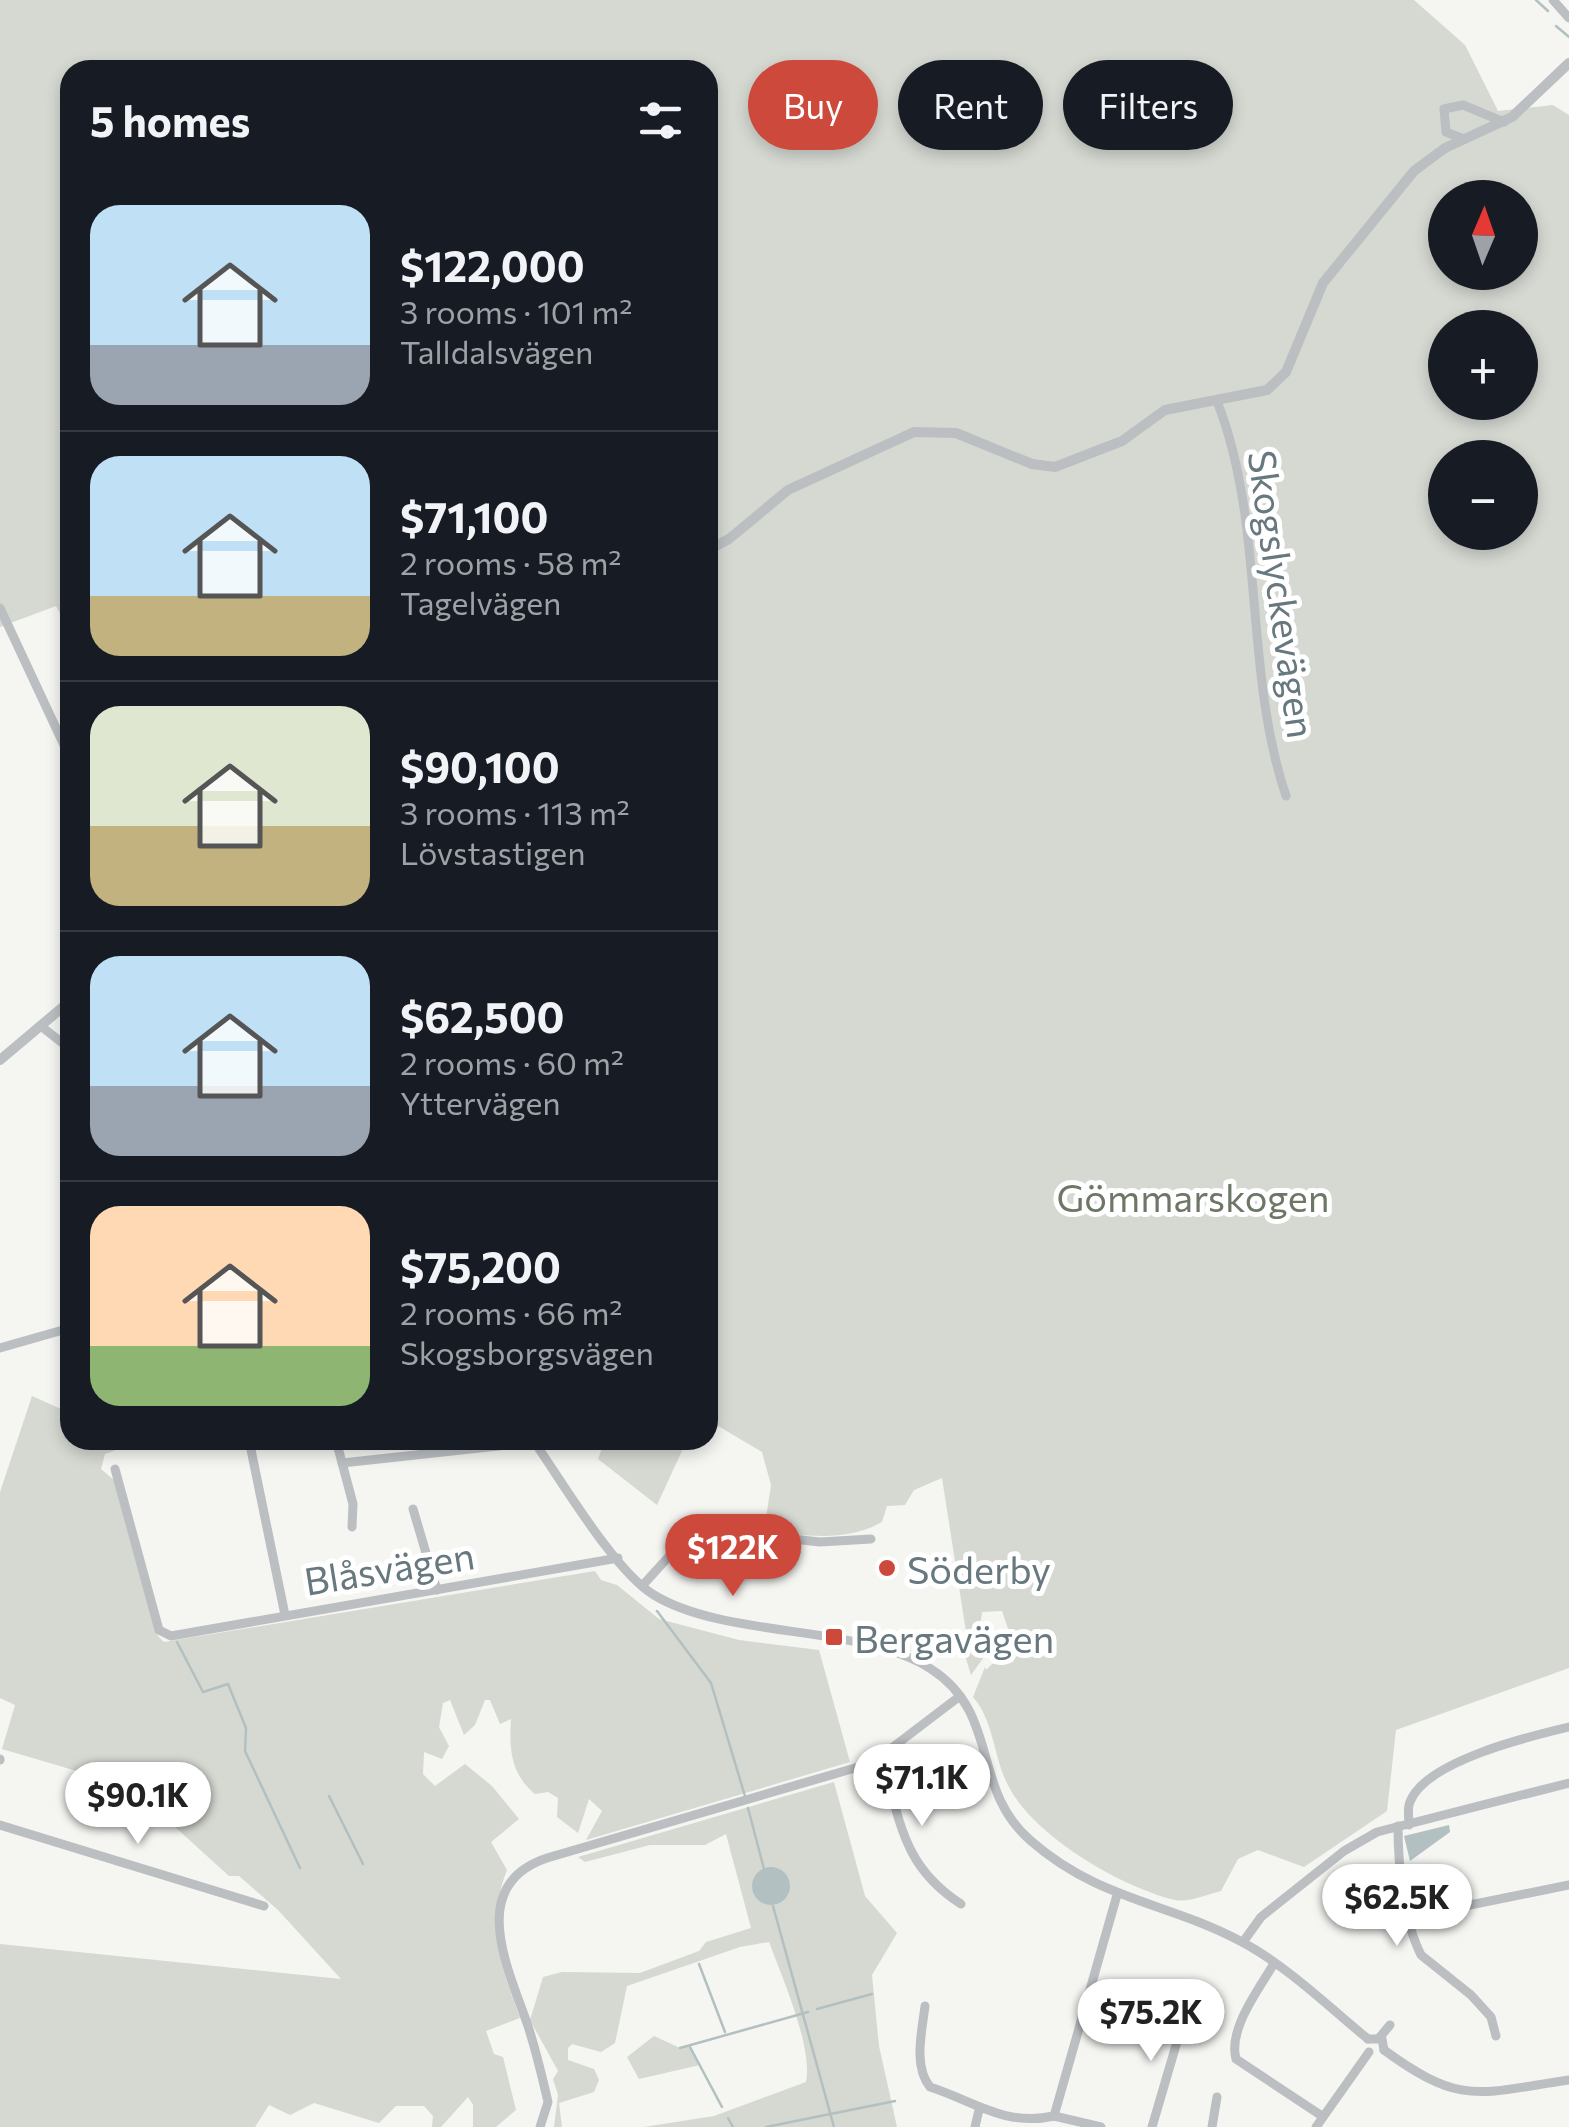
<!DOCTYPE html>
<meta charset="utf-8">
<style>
:root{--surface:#171b24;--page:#20242c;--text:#f1f3f6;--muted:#9ea1a6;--line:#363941;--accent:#cc493b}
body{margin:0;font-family:Commissioner,sans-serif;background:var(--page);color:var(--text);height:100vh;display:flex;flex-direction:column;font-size:38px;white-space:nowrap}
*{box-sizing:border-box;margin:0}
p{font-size:32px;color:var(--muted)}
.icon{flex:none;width:55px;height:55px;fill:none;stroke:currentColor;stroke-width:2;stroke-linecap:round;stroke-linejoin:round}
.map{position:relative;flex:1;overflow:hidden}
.panel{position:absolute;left:60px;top:60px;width:658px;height:1390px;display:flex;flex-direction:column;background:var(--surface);border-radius:30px;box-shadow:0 5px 15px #0003}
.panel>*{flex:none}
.hud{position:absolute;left:748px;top:60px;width:670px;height:90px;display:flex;gap:20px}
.needle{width:65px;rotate:2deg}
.tools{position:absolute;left:1428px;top:180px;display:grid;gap:20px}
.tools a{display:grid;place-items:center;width:110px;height:110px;border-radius:50%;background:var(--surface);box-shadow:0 5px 15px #0003;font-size:50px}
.price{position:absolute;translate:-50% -85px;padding:0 22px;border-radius:35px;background:#fff;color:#222;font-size:32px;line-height:65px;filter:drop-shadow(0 2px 5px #0008)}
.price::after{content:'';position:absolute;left:50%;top:60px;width:30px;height:22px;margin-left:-15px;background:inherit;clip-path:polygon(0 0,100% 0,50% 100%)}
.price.on{background:var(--accent);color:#fff}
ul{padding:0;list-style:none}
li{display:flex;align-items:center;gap:30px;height:250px;padding:0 30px}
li+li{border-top:2px solid var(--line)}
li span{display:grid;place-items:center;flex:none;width:280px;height:200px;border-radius:30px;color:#555}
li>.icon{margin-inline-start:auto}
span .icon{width:120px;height:120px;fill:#fffc;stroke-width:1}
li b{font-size:42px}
h2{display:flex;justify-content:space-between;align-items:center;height:120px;padding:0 30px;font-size:42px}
.chip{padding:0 35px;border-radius:45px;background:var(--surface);box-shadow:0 5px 15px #0003;font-size:35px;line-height:90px}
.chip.on{background:var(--accent);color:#fff}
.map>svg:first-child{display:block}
</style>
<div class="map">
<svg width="1569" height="2127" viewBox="0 0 1569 2127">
<rect width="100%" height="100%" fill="#f5f5f2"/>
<!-- green -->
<g fill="#d5d9d2" fill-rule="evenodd">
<path d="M0,0H1414L1465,45L1498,111L1553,105L1569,115V1668L1396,1730L1387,1811L1304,1867L1258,1850L1238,1859L1221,1891C1208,1894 1188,1903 1175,1900C1121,1887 1031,1835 1007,1783C993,1755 994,1721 973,1697L985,1667L986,1670L992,1664L1013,1662L1014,1646L1002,1611L982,1612L979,1634L984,1657L971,1675L963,1649L967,1638L942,1478L914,1490L905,1505L887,1506L882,1522C844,1543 806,1535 764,1531L771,1485L762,1452L708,1420V70H70V632L56,606L0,627ZM1445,198H1520V272H1445ZM1445,328H1520V402H1445ZM1445,458H1520V532H1445Z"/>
<path d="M32,1396L70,1413V1440H113L116,1450L105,1454L101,1469L115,1481L158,1636L164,1642L595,1571L601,1580L617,1585L659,1619L739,1640L819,1650L850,1762L586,1840L602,1811L589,1799L578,1833L557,1817L558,1798L548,1792L535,1794C511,1774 509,1750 511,1719L500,1724L490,1700H485L475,1725L464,1735L450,1700L443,1703L439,1727L449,1746L442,1759L424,1752L423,1774L435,1786L465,1764L492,1786L519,1819L491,1842L507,1870C485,1925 501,1966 520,2018L486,2031L494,2054L503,2057L516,2110L496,2127H473V2105L468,2097L441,2127H432L433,2116L424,2106H396L379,2123L314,2103L290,2115L269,2105L255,2127H0V1944L341,1979L278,1910L239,1876H229L131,1787L2,1749L15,1705L0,1698V1492Z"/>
<polygon points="605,1440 687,1440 657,1505 598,1459"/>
<path d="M834,1782L865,1896L897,1933L872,1975L879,2046L897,2127H644L714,2116L806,2082C813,2047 782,1977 769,1942L740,1947L627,1986L615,2043L601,2052L572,2044L568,2048V2060L594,2069L599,2080L594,2092L559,2103L562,2127H554L558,2095L553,2079L558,2071L530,2020L543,1977L562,1972L640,1973L699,1951L706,1942L751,1928L726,1834L705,1845H650L585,1862L578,1857Z"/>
<polygon points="654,2036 680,2048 690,2045 700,2065 639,2079 627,2057"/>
</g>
<!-- water -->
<g fill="#b3c0c2">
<polygon points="1449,1825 1450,1832 1410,1861 1404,1836"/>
<circle cx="771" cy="1886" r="19"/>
</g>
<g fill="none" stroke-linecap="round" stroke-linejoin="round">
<!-- stream -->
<g stroke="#b3c0c2" stroke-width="2.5">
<polyline points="1536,0 1548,11"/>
<polyline points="1556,26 1569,37"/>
<polyline points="657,1611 711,1683 745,1796"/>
<polyline points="177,1642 203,1692 228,1684 246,1728 245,1751 300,1868"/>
<polyline points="329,1796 363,1864"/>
<polyline points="748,1808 764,1869"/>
<polyline points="773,1906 834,2127"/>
<polyline points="699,1964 725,2032"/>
<polyline points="817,2009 872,1994"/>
<polyline points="690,2047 722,2107"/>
<polyline points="680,2048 808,2012"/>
<polyline points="728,2118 733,2127"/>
<polyline points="766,2127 895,2101"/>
</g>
<!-- minor -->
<g stroke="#bbbfc2" stroke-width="9">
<polyline points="1553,0 1569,18"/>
<polyline points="1464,139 1446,132 1444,109 1463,105 1504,122"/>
<path d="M1217,401C1266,527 1243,668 1286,796"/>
<polyline points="0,608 70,758"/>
<polyline points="42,1027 70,1049"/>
<polyline points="0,1348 70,1328"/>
<polyline points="249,1440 285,1615"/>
<polyline points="336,1440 353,1504 352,1527"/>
<path d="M533,1440C561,1480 615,1572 654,1595C726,1639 862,1624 931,1669C1001,1714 970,1789 1031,1841C1100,1901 1168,1902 1242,1942C1287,1966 1329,2007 1368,2039"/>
<polyline points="342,1463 535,1442"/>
<polyline points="115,1469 159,1630 171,1636 618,1558"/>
<polyline points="413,1509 437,1590"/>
<polyline points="642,1586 673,1552 766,1536 820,1542 871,1539"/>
<path d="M882,1757C900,1820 902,1866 961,1904"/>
<polyline points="0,1760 0,1759"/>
<polyline points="0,1825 264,1906"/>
<path d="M1409,1825C1409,1817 1407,1808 1410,1802C1425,1761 1531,1736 1569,1727"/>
<path d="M1398,1826C1398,1865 1403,1919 1421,1955L1471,1995L1491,2017L1496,2036"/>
<polyline points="1411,1917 1569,1885"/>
<polyline points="1243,1942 1261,1917 1344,1851 1377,1832 1569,1783"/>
<path d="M1273,1965C1258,1991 1228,2029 1236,2059L1322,2116"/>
<path d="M925,2006C922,2031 913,2066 930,2087C974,2101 1005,2127 1054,2116"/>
<polyline points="1380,2037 1390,2025"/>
<polyline points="1368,2039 1382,2039 1384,2050"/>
<path d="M1384,2050C1462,2107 1479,2093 1569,2080"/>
<path d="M540,2127L548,2102C542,2076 536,2051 528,2026C508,1968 466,1885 547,1858L872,1763L960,1696"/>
<polyline points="975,2127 979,2110"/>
<polyline points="1101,2127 1054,2116 1117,1895"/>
<polyline points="1152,2127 1186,2011"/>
<polyline points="1212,2127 1217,2097"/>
<polyline points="1316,2127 1369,2052"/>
</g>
<!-- tertiary -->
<g stroke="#bbbfc2" stroke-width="10">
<polyline points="708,550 729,539 788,490 914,432 956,433 1032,464 1055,467 1122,441 1165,410 1267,390 1286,372 1323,283 1414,171 1445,148 1512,117 1569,63"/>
<polyline points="0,1060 70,1001"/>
</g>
</g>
<!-- markers -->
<g fill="#cc493b" stroke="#fff" stroke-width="4">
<circle cx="887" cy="1568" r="10"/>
<rect x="824" y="1627" width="20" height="20" rx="5"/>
</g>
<g text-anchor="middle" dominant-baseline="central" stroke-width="10" stroke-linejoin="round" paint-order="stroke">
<!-- street labels -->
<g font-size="38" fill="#68787f" stroke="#fff">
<text transform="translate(1283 594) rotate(82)">Skogslyckevägen</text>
<text transform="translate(389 1567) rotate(-9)">Blåsvägen</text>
</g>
<!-- park labels -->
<g font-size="38" fill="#6c7766" stroke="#fff">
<text x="1193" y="1196">Gömmarskogen</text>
</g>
<!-- poi labels -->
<g font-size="38" fill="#68787f" stroke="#fff" text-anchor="start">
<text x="907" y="1568">Söderby</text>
<text x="854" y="1637">Bergavägen</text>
</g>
</g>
</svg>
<div class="tools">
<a><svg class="needle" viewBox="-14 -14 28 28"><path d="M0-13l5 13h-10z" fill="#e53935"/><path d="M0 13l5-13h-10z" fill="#9ea1a6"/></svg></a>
<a>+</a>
<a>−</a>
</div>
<b class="price on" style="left:733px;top:1599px">$122K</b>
<b class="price" style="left:922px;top:1829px">$71.1K</b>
<b class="price" style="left:138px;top:1847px">$90.1K</b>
<b class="price" style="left:1397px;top:1949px">$62.5K</b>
<b class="price" style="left:1151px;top:2064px">$75.2K</b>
<div class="hud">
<a class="chip on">Buy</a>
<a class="chip">Rent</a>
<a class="chip">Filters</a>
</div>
<section class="panel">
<h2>5 homes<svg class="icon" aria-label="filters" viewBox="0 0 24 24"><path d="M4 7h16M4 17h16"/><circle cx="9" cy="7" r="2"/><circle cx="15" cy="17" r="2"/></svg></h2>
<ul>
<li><span style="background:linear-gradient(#bfe0f5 70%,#9aa5b1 0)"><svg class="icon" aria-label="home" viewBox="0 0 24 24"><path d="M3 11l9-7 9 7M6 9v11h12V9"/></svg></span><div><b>$122,000</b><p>3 rooms · 101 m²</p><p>Talldalsvägen</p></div></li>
<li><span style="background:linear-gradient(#bfe0f5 70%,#c2b280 0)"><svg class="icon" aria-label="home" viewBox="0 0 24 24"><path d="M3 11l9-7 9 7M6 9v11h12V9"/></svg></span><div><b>$71,100</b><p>2 rooms · 58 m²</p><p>Tagelvägen</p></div></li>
<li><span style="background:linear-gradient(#dfe7d0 60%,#c2b280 0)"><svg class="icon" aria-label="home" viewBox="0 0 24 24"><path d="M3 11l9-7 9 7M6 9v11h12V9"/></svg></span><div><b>$90,100</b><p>3 rooms · 113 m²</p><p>Lövstastigen</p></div></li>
<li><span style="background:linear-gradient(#bfe0f5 65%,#9aa5b1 0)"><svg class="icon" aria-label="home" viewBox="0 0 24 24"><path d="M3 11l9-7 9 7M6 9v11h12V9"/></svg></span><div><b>$62,500</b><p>2 rooms · 60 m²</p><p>Yttervägen</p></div></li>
<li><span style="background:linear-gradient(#ffd9b3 70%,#8fb573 0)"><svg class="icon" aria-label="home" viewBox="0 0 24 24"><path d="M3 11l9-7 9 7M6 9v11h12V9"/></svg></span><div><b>$75,200</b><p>2 rooms · 66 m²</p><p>Skogsborgsvägen</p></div></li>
</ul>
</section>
</div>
